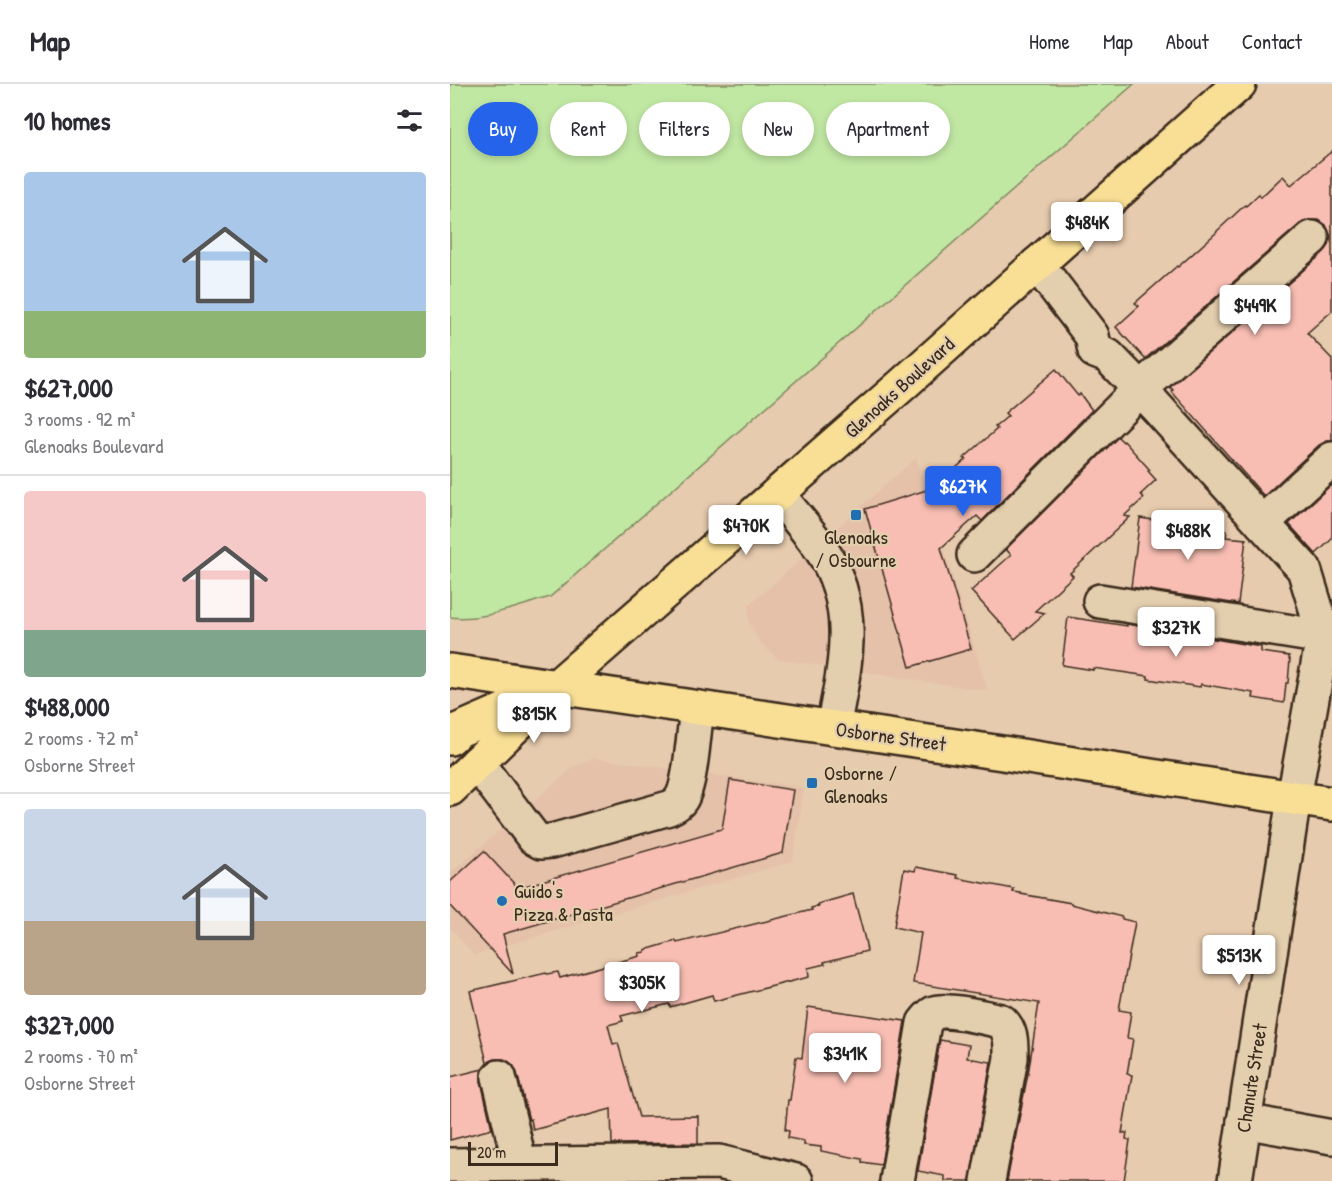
<!DOCTYPE html>
<meta charset="utf-8">
<style>
:root{--surface:#fff;--page:#f2f2f3;--text:#2b2b33;--muted:#7c7c81;--line:#e1e1e2;--accent:#2563eb}
body{margin:0;font-family:"Patrick Hand",sans-serif;background:var(--page);color:var(--text);height:100vh;display:flex;flex-direction:column;font-size:22px;white-space:nowrap}
*{box-sizing:border-box;margin:0}
p{font-size:20px;color:var(--muted)}
.icon{flex:none;width:33px;height:33px;fill:none;stroke:currentColor;stroke-width:2;stroke-linecap:round;stroke-linejoin:round}
.map{position:relative;flex:1;overflow:hidden}
.details{display:flex;flex-direction:column;background:var(--surface);width:450px}
.details>*{flex:none}
.guide{position:absolute;left:18px;top:18px;width:570px;height:54px;display:flex;gap:12px}
.scale{position:absolute;left:18px;bottom:15px;width:90px;box-sizing:border-box;padding-left:6px;border:3px solid #3b2a1e;border-top:0;font-size:16px;line-height:21px;white-space:nowrap;color:#3b2a1e;-webkit-text-stroke:4px #e3cead;paint-order:stroke}
.price{position:absolute;translate:-50% -51px;padding:0 14px;border-radius:6px;background:#fff;color:#222;font-size:20px;line-height:39px;filter:drop-shadow(0 2px 3px #0008)}
.price::after{content:'';position:absolute;left:50%;top:36px;width:18px;height:14px;margin-left:-9px;background:inherit;clip-path:polygon(0 0,100% 0,50% 100%)}
.price.active{background:var(--accent);color:#fff}
ul{padding:0;list-style:none}
li{display:grid;align-content:center;gap:12px;height:318px;padding:0 24px}
li+li{border-top:2px solid var(--line)}
li span{display:grid;place-items:center;height:186px;border-radius:6px;color:#555}
li>.icon{margin-inline-start:auto}
span .icon{width:108px;height:108px;fill:#fffc;stroke-width:1}
li b{font-size:26px}
h2{display:flex;justify-content:space-between;align-items:center;height:72px;padding:0 24px;font-size:26px}
.tag{padding:0 21px;border-radius:27px;background:var(--surface);box-shadow:0 3px 9px #0003;font-size:21px;line-height:54px}
.tag.active{background:var(--accent);color:#fff}
header{display:flex;align-items:center;gap:36px;box-sizing:border-box;height:84px;padding:0 30px;background:var(--surface);border-bottom:2px solid var(--line)}
header strong{font-size:28px}
nav{display:flex;gap:33px;margin-inline-start:auto;font-size:21px}
main{display:flex;flex:1;min-height:0}
.map>svg:first-child{display:block}
</style>
<header>
<strong>Map</strong>
<nav><a>Home</a><a>Map</a><a>About</a><a>Contact</a></nav>
</header>
<main>
<section class="details">
<h2>10 homes<svg class="icon" aria-label="filters" viewBox="0 0 24 24"><path d="M4 7h16M4 17h16"/><circle cx="9" cy="7" r="2"/><circle cx="15" cy="17" r="2"/></svg></h2>
<ul>
<li><span style="background:linear-gradient(#a9c7e8 75%,#8fb573 0)"><svg class="icon" aria-label="home" viewBox="0 0 24 24"><path d="M3 11l9-7 9 7M6 9v11h12V9"/></svg></span><div><b>$627,000</b><p>3 rooms · 92 m²</p><p>Glenoaks Boulevard</p></div></li>
<li><span style="background:linear-gradient(#f6c9c9 75%,#7fa58c 0)"><svg class="icon" aria-label="home" viewBox="0 0 24 24"><path d="M3 11l9-7 9 7M6 9v11h12V9"/></svg></span><div><b>$488,000</b><p>2 rooms · 72 m²</p><p>Osborne Street</p></div></li>
<li><span style="background:linear-gradient(#c9d6e8 60%,#b9a48a 0)"><svg class="icon" aria-label="home" viewBox="0 0 24 24"><path d="M3 11l9-7 9 7M6 9v11h12V9"/></svg></span><div><b>$327,000</b><p>2 rooms · 70 m²</p><p>Osborne Street</p></div></li>
</ul>
</section>
<div class="map">
<svg width="882" height="1097" viewBox="0 0 882 1097">
<rect width="100%" height="100%" fill="#e7cbae"/>
<filter id="ink" filterUnits="userSpaceOnUse"><feTurbulence type="fractalNoise" baseFrequency=".0167" numOctaves="2"/><feDisplacementMap in="SourceGraphic" scale="12" xChannelSelector="R" yChannelSelector="G"/><feConvolveMatrix kernelMatrix="1 2 1 2 8 2 1 2 1" color-interpolation-filters="sRGB"/></filter>
<g filter="url(#ink)">
<!-- built -->
<g fill="#e5c1aa">
<polygon points="466,374 538,607 328,575 309,557 299,539 299,521"/>
<polygon points="144,674 354,704 343,777 24,871 0,843 0,789 124,683"/>
</g>
<!-- green -->
<path fill="#c1e8a3" stroke="#7e8960" stroke-width="1.5" d="M0,0H684L100,513C68,522 33,537 0,533Z"/>
<!-- building -->
<g fill="#f8beb3" stroke="#3b2a1e" stroke-width="1.5">
<polygon points="882,67 882,227 857,249 882,275 882,357 877,357 869,361 814,412 722,308 723,306 720,303 874,168 879,161 880,151 876,141 869,136 859,136 850,140 695,275 666,243 689,222 685,219 727,182 728,183 767,148 767,147 795,121 796,122 809,110 811,113 833,92 841,101"/>
<polygon points="606,285 628,312 630,310 642,326 532,437 527,432 491,464 521,565 460,583 415,425 516,394 506,384 516,375 514,374 547,345 545,343 558,332 555,329"/>
<polygon points="668,353 673,358 674,357 700,386 698,387 706,396 691,410 694,414 674,432 680,433 620,489 623,492 585,527 595,529 565,555 521,507 561,471 556,465"/>
<polygon points="882,400 882,455 866,470 839,440"/>
<polygon points="690,434 777,447 776,453 796,455 788,520 681,503"/>
<polygon points="618,533 677,542 677,540 811,563 811,568 839,572 839,575 840,575 838,599 836,599 834,619 803,614 804,609 751,600 750,603 698,595 698,592 643,584 643,586 612,581"/>
<polygon points="280,696 343,706 333,769 53,850 63,890 0,822 0,798 34,767 68,804 272,745"/>
<polygon points="466,783 508,791 507,794 564,805 563,808 571,809 571,810 621,819 621,820 672,833 672,835 685,838 669,926 681,928 677,954 683,955 677,990 682,991 672,1049 677,1049 676,1055 680,1056 674,1097 557,1097 579,984 589,919 463,899 471,849 444,843 454,785 465,787"/>
<polygon points="403,810 415,856 417,867 374,878 375,880 358,884 359,893 264,917 262,911 220,923 219,920 171,932 173,937 158,941 163,960 168,959 189,1033 248,1032 248,1059 162,1060 161,1025 83,1046 81,1035 79,1036 67,989 63,981 54,975 45,975 37,979 20,907 96,889 97,890 108,888 110,894 190,872 189,869 195,868 195,866 226,857 227,859 362,826 361,824 369,822 368,820"/>
<polygon points="358,923 455,937 431,1081 412,1078 412,1075 371,1067 371,1063 354,1061 354,1057 338,1054 339,1047 335,1046 338,1016 340,1016 346,973 352,974"/>
<polygon points="490,956 519,961 517,974 541,978 520,1097 495,1097 495,1092 468,1087"/>
<polygon points="33,985 31,988 31,997 42,1045 0,1056 0,993"/>
</g>
<g fill="none" stroke-linecap="round" stroke-linejoin="round">
<!-- minor casing -->
<g stroke="#3b2a1e" stroke-width="38">
<g id="minor">
<polyline points="587,180 642,252 645,267 658,272 690,305 854,485 865,521 873,553 650,517"/>
<path d="M327,410C342,428 358,446 371,465C410,523 395,581 383,644"/>
<polyline points="812,439 882,375"/>
<polyline points="524,471 690,305 862,154"/>
<path d="M27,679L84,754L91,758L102,757L219,724C224,722 228,720 231,715C241,700 244,645 247,624"/>
<polyline points="49,993 70,1080"/>
<polyline points="794,1037 882,1053"/>
<polyline points="0,1081 269,1078 346,1097"/>
<path d="M447,1097L474,939C477,935 480,931 484,929C495,924 537,934 551,937C562,947 561,960 561,974L538,1097"/>
<polyline points="785,1097 844,714 873,553 882,555"/>
</g>
</g>
<!-- major casing -->
<g stroke="#3b2a1e" stroke-width="38">
<g id="major">
<polyline points="0,587 559,670 882,720"/>
<polyline points="0,654 9,646 85,613"/>
<polyline points="0,705 106,603 452,301 789,0"/>
</g>
</g>
<!-- minor -->
<use href="#minor" stroke="#e3cead" stroke-width="33"/>
<!-- major -->
<use href="#major" stroke="#f9df96" stroke-width="33"/>
</g>
</g>
<!-- markers -->
<g fill="#1f6fb2" stroke="#e3cead" stroke-width="2">
<rect x="400" y="425" width="12" height="12" rx="3"/>
<rect x="356" y="693" width="12" height="12" rx="3"/>
<circle cx="52" cy="817" r="6"/>
</g>
<g text-anchor="middle" dominant-baseline="central" stroke-width="4.5" stroke-linejoin="round" paint-order="stroke">
<!-- street labels -->
<g font-size="20" fill="#3b2a1e" stroke="#e3cead">
<text transform="translate(449 303) rotate(-42)">Glenoaks Boulevard</text>
<text transform="translate(441 652) rotate(8)">Osborne Street</text>
<text transform="translate(801 994) rotate(-81)">Chanute Street</text>
</g>
<!-- poi labels -->
<g font-size="20" fill="#3b2a1e" stroke="#e3cead" text-anchor="start">
<text x="406" y="452" text-anchor="middle">Glenoaks<tspan x="406" dy="23">/ Osbourne</tspan></text>
<text x="374" y="688">Osborne /<tspan x="374" dy="23">Glenoaks</tspan></text>
<text x="64" y="806">Guido's<tspan x="64" dy="23">Pizza &amp; Pasta</tspan></text>
</g>
</g>
</svg>
<div class="scale">20 m</div>
<b class="price" style="left:637px;top:169px">$484K</b>
<b class="price" style="left:805px;top:252px">$449K</b>
<b class="price active" style="left:513px;top:433px">$627K</b>
<b class="price" style="left:296px;top:472px">$470K</b>
<b class="price" style="left:738px;top:477px">$488K</b>
<b class="price" style="left:726px;top:574px">$327K</b>
<b class="price" style="left:84px;top:660px">$815K</b>
<b class="price" style="left:789px;top:902px">$513K</b>
<b class="price" style="left:192px;top:929px">$305K</b>
<b class="price" style="left:395px;top:1000px">$341K</b>
<div class="guide">
<a class="tag active">Buy</a>
<a class="tag">Rent</a>
<a class="tag">Filters</a>
<a class="tag">New</a>
<a class="tag">Apartment</a>
</div>
</div>
</main>
